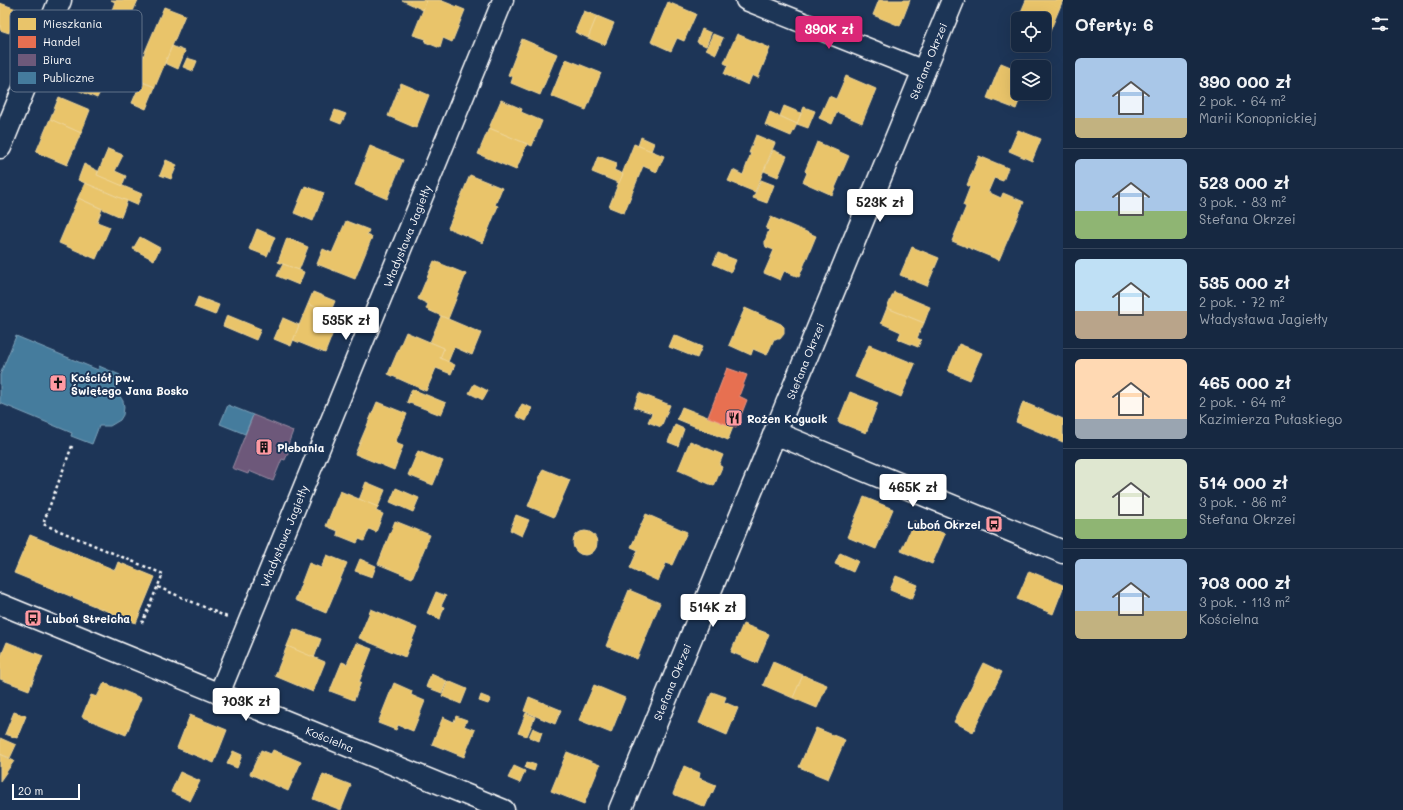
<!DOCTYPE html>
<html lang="pl">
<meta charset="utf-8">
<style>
:root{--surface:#162841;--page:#23344c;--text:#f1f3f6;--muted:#9ea6b1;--line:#35445a;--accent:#db2777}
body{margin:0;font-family:Mali,sans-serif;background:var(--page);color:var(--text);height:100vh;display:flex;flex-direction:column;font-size:15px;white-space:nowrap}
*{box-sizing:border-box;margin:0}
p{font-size:13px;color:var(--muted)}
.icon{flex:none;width:22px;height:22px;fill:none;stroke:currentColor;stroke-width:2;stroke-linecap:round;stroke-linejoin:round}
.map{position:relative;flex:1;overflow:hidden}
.panel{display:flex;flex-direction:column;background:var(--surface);width:340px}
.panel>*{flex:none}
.controls{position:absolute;left:1011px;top:12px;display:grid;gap:8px}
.controls a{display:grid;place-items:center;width:40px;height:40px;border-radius:6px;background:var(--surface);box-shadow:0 4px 16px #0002,0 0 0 1px var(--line);font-size:20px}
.scale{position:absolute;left:12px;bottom:10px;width:68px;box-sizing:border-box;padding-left:4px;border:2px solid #fff;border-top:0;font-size:11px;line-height:14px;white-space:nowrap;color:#fff;-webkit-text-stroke:3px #1d3557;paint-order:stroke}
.price{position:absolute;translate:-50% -34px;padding:0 9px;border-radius:4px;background:#fff;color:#222;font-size:13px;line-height:26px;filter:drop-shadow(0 1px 2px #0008)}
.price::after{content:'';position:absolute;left:50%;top:24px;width:12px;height:9px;margin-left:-6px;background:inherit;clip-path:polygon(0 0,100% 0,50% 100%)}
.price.current{background:var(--accent);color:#fff}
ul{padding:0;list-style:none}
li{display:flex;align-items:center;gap:12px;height:100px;padding:0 12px}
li+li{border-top:1px solid var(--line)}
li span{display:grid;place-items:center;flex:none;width:112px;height:80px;border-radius:6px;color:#555}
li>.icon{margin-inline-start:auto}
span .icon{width:48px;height:48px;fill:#fffc;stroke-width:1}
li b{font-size:17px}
h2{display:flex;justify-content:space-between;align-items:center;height:48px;padding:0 12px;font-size:17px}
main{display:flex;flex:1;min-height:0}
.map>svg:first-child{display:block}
</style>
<main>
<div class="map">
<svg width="1063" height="810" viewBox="0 0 1063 810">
<rect width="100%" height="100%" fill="#1d3557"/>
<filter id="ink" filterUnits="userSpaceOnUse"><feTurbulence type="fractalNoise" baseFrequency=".025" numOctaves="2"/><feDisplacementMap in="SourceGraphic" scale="8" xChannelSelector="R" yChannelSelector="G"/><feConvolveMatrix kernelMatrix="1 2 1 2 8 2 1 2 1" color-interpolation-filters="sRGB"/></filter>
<g filter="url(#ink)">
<!-- homes -->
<g fill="#e9c46a" stroke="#f0d697">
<polygon points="111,0 138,0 130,18 112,10 115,2"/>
<polygon points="402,0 427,0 423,10"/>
<polygon points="427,0 440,0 465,10 452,42 443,38 440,48 425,42 426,39 413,35"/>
<polygon points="879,0 910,0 900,26 873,15"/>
<polygon points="1026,0 1063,0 1048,36 1044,34 1044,19 1018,19"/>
<polygon points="668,2 696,14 684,41 677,38 671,51 651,42"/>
<polygon points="0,3 19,10 9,33 0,30"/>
<polygon points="164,7 185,15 155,87 134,78"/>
<polygon points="584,11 597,16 588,38 575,32"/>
<polygon points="597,16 614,23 605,45 588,38"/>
<polygon points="702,29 711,33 706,46 697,42"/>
<polygon points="713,34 723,38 716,54 706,49"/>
<polygon points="737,34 770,48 758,78 752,75 748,85 724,74 728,65 724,63"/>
<polygon points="522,39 557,54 540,95 511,83 513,77 508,75"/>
<polygon points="172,46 185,51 178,69 165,63"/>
<polygon points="79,47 110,59 101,79 107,81 102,93 100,92 97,98 75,89 78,83 66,78"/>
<polygon points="187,58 197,61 193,71 183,67"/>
<polygon points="566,59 601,73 586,110 551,96"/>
<polygon points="1001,63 1018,70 1018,93 1022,93 1016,109 987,98"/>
<polygon points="846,76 876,89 862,123 837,112 832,124 819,118 829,96 836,99"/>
<polygon points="141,82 155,87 146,109 132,103"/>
<polygon points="401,83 429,95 416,128 388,116"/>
<polygon points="59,97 90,110 81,133 50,119"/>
<polygon points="501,100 522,109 521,112 542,121 532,146 489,128"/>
<polygon points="784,106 801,113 797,124 780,116"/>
<polygon points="804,107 815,111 808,128 797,124"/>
<polygon points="335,110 346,114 341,124 331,120"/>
<polygon points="770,112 797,124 791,136 765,125"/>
<polygon points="50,119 81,133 67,165 36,152"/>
<polygon points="489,128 527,144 516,170 478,154"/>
<polygon points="1018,130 1041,139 1032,161 1009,151"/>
<polygon points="756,135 775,143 755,192 728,181 733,170 743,175 751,153 749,153"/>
<polygon points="641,137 654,143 651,151 638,146"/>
<polygon points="817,142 849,156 832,195 803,182 807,173 805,171"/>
<polygon points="634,144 664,156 657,172 643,166 624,213 609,207"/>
<polygon points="370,146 403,160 387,199 355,185"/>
<polygon points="108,149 123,155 115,171 126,176 122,186 97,175"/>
<polygon points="773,150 787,156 778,177 764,171"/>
<polygon points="598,156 617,163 614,170 623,174 619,183 592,172"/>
<polygon points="979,156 1008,168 1003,181 994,178 988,192 1001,198 1003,193 1024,202 999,260 952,241 966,207 963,205 970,187 967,185"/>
<polygon points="166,160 177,165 171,179 160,175"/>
<polygon points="84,164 98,171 97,175 142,194 137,205 78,180"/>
<polygon points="470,175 502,188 495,205 498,206 483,243 448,228"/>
<polygon points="761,180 774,185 767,203 753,198"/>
<polygon points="85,183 127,201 121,217 78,198"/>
<polygon points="305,186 324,193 313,221 294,213"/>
<polygon points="78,198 102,209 97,222 110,227 96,259 59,243"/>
<polygon points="771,217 816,236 799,277 784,271 780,280 764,273 774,250 766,247 765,244 765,241 769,230 766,229"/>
<polygon points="346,221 369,230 367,235 372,237 355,279 317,264 323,249 332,253"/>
<polygon points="257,229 275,237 267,256 249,249"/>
<polygon points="140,237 160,248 154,260 133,249"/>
<polygon points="287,238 308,247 299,270 278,262"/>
<polygon points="912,247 939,258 927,286 900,275"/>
<polygon points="718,253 736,260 731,272 713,264"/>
<polygon points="434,261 466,274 448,319 426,309 428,304 418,299"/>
<polygon points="283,264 304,272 299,285 277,276"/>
<polygon points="313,292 335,301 330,313 308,304"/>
<polygon points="894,292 930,307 924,323 887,308"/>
<polygon points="198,297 219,305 215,315 194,307"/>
<polygon points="308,304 339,317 325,353 293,340"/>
<polygon points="745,308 781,324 784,327 784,334 780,339 774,339 767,355 753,349 751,355 729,345"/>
<polygon points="887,308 924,323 917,338 921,340 918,347 898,339 901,332 881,323"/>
<polygon points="227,315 261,329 256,340 223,326"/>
<polygon points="441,316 481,333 472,355 454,347 448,362 440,358 444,348 430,342"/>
<polygon points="283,318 299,325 291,346 274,339"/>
<polygon points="406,332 444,348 440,358 455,365 451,374 436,368 426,391 388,374"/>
<polygon points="674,335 702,347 697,358 669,347"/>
<polygon points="959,344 982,353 970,380 948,371"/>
<polygon points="869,345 915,364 901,397 855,377"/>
<polygon points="474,384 488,391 483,400 469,393"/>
<polygon points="412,389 446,403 441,415 407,402"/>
<polygon points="850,392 878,403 866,433 838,422"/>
<polygon points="639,393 670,405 661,427 648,422 652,413 634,407"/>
<polygon points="377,402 407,414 395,443 403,446 394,470 355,454"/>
<polygon points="1023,402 1063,419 1063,442 1016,422"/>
<polygon points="522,404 532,408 526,421 516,416"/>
<polygon points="682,407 733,427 728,440 677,419"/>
<polygon points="675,425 684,429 678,446 668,442"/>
<polygon points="690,441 723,455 719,465 722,467 714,486 678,470"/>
<polygon points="418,451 443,461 433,485 408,475"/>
<polygon points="543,469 570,480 554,517 528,506"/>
<polygon points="366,482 385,490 378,507 359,500"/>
<polygon points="396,488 419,498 413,512 390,502"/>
<polygon points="340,491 378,507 376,511 383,514 376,532 369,529 364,541 359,539 357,543 337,535 338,531 326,526"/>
<polygon points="864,497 893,509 876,549 847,537"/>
<polygon points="646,514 687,532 672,565 666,563 658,581 630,568 638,550 631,547"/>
<polygon points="516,515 529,520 522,536 510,530"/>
<polygon points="395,521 430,535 412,578 378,564"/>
<polygon points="914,521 945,534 932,564 901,551"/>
<circle cx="585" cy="543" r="12"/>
<polygon points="30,535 115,570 118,562 155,577 136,623 14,573"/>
<polygon points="840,553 858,561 853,572 835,564"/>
<polygon points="327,555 347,563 326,613 295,600 309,563 321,568"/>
<polygon points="360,559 376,566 372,577 355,571"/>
<polygon points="1029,571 1063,585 1063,588 1053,614 1017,599"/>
<polygon points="896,576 918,585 912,599 890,590"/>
<polygon points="629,590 660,603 637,659 606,646"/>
<polygon points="436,592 446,596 441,606 444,607 440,619 427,613"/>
<polygon points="371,609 417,628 405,657 359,638"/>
<polygon points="743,624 769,634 757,663 731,652"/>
<polygon points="294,629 321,639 314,658 287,646"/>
<polygon points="7,642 43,656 29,690 0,679 0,659"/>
<polygon points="356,643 372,649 359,682 361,682 354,700 330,691 342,662 347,664"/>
<polygon points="287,646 325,662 313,692 275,676"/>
<polygon points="773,662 803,675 793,698 763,685"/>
<polygon points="983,663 1002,672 973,732 954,722"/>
<polygon points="431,674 447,681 442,693 426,687"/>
<polygon points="803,675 827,685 817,708 793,698"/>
<polygon points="448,681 467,689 461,704 442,696"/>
<polygon points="104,683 141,698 126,735 82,717 91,695 97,697"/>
<polygon points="394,683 412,691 411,695 425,701 413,731 398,725 396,730 378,723"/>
<polygon points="594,685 625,698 611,733 579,720"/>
<polygon points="712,692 726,697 724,702 738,708 727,735 699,723"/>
<polygon points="481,695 491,699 488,704 479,701"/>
<polygon points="529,697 561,710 555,724 524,711"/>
<polygon points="14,712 26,716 17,738 5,734"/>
<polygon points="526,713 535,717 527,736 518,733"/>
<polygon points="190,715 227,730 214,763 177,748"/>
<polygon points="456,716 467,720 464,726 475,730 464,757 432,744 443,717 454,722"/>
<polygon points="533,728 542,732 539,741 529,737"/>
<polygon points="816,728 845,740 828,779 799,767"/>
<polygon points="0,738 16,745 10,758 0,754"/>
<polygon points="261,750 271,754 273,750 301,762 288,791 250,774"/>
<polygon points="233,751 242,755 237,768 227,764"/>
<polygon points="567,752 600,765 584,804 551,791"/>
<polygon points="0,754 14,761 0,781"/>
<polygon points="527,762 536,765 534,771 525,768"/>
<polygon points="514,766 525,771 520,783 508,778"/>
<polygon points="684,766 700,773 699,778 716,785 712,794 711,793 705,807 673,794"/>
<polygon points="180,772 200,781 190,801 171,792"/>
<polygon points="323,774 351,785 341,810 313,799"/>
</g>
<!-- shops -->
<polygon fill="#e76f51" stroke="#ee9a85" points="727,368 747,375 739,396 747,400 736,428 708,417"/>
<!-- offices -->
<polygon fill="#6d597a" stroke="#998ba2" points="253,415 293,431 287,447 290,448 285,460 282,459 273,481 249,471 248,474 232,468"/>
<!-- public -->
<g fill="#457b9d" stroke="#7da3ba">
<polygon points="16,336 98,370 99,366 120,375 114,391 119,395 123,401 124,407 123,415 120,420 110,426 99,426 92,444 71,436 72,433 0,403 0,375"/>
<polygon points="228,405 253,415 245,434 220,424"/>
</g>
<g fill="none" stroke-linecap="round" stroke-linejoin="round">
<!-- street casing -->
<g stroke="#fff" stroke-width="23">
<g id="street">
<polyline points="746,0 924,71"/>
<polyline points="0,604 504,810"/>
<polyline points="219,694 503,0"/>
</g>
</g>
<!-- secondary casing -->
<g stroke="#fff" stroke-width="25">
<g id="secondary">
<polyline points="0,147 60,0"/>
<polyline points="775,433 1063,552"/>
<polyline points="620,810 953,0"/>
</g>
</g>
<!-- path -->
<g stroke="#fff" stroke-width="2.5" stroke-dasharray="3 3" stroke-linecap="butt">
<polyline points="72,446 43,524 163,574 142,623"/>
<polyline points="158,587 227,617"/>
</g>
<!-- street -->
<use href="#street" stroke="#1d3557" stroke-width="20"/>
<!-- secondary -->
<use href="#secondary" stroke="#1d3557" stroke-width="22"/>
</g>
</g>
<!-- icons -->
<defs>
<g id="church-square" transform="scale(0.9)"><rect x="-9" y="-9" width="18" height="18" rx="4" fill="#ff9aa2" stroke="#1d3557"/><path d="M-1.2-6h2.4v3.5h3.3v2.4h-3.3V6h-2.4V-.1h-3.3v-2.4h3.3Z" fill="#111"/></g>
<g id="restaurant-square" transform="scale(0.9)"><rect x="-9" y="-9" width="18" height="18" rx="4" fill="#ff9aa2" stroke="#1d3557"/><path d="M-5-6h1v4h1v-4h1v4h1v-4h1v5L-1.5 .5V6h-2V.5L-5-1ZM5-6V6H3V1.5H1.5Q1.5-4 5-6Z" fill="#111"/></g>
<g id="building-square" transform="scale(0.9)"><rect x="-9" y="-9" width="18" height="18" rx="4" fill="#ff9aa2" stroke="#1d3557"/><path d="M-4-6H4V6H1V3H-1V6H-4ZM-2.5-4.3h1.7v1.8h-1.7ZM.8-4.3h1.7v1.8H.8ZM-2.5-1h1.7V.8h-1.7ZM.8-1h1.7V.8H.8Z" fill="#111"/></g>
<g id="bus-square" transform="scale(0.9)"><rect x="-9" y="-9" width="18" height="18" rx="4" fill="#ff9aa2" stroke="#1d3557"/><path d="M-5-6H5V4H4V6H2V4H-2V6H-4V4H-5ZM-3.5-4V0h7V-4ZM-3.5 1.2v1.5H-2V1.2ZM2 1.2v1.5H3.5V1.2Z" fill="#111"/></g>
</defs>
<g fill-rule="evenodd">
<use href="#church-square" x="58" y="383"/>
<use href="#restaurant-square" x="734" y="418"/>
<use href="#building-square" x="264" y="447"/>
<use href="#bus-square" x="994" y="524"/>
<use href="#bus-square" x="33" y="618"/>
</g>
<g text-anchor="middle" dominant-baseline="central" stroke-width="4" stroke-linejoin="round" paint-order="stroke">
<!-- street labels -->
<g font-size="11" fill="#fff" stroke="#1d3557">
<text transform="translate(928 61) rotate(-68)">Stefana Okrzei</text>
<text transform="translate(407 236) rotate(-68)">Władysława Jagiełły</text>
<text transform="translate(805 361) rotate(-68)">Stefana Okrzei</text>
<text transform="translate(284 536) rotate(-68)">Władysława Jagiełły</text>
<text transform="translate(672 682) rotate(-68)">Stefana Okrzei</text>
<text transform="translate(330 739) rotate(22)">Kościelna</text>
</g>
<!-- poi labels -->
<g font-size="11" font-weight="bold" fill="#fff" stroke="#1d3557" text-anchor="start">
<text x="71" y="377">Kościół pw.<tspan x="71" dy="13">Świętego Jana Bosko</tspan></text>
<text x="747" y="418">Rożen Kogucik</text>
<text x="277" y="447">Plebania</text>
<text x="981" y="524" text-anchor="end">Luboń Okrzei</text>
<text x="46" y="618">Luboń Streicha</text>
</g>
</g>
<!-- legend -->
<rect x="10" y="10" width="132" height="82" rx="6" fill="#1d3557" stroke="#617289" stroke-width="1"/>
<rect x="18" y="18" width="18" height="12" fill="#e9c46a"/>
<rect x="18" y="36" width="18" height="12" fill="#e76f51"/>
<rect x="18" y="54" width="18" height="12" fill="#6d597a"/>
<rect x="18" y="72" width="18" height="12" fill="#457b9d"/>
<g font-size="11" fill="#fff">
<text x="43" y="28">Mieszkania</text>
<text x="43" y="46">Handel</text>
<text x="43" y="64">Biura</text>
<text x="43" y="82">Publiczne</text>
</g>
</svg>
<div class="controls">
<a><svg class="icon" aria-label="locate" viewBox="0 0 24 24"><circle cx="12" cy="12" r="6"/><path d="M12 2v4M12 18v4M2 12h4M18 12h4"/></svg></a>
<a><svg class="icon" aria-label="layers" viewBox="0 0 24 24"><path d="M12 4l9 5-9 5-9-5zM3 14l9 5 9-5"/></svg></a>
</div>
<div class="scale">20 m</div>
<b class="price current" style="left:829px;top:50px">390K zł</b>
<b class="price" style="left:880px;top:223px">523K zł</b>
<b class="price" style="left:346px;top:341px">535K zł</b>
<b class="price" style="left:913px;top:508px">465K zł</b>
<b class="price" style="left:713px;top:628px">514K zł</b>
<b class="price" style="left:246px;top:722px">703K zł</b>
</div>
<section class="panel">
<h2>Oferty: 6<svg class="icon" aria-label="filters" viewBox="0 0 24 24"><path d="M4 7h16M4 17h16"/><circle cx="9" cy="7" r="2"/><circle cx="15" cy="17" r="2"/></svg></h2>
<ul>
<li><span style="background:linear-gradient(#a9c7e8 75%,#c2b280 0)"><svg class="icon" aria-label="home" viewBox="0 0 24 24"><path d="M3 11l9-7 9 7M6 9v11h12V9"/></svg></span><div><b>390 000 zł</b><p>2 pok. · 64 m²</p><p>Marii Konopnickiej</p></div></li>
<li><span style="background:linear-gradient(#a9c7e8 65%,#8fb573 0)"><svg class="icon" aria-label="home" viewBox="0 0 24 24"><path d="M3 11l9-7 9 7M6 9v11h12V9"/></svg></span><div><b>523 000 zł</b><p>3 pok. · 83 m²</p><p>Stefana Okrzei</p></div></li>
<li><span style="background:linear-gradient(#bfe0f5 65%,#b9a48a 0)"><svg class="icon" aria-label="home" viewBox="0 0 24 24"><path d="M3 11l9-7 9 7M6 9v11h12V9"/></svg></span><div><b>535 000 zł</b><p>2 pok. · 72 m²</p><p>Władysława Jagiełły</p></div></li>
<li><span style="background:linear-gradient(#ffd9b3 75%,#9aa5b1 0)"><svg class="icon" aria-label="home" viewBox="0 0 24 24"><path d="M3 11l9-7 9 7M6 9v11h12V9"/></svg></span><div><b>465 000 zł</b><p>2 pok. · 64 m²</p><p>Kazimierza Pułaskiego</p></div></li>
<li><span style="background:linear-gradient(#dfe7d0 75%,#8fb573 0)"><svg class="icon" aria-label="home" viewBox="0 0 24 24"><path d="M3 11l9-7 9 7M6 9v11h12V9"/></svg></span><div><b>514 000 zł</b><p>3 pok. · 86 m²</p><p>Stefana Okrzei</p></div></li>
<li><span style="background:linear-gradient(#a9c7e8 65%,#c2b280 0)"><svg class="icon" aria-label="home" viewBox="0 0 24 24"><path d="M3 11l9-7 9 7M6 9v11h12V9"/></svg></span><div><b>703 000 zł</b><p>3 pok. · 113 m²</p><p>Kościelna</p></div></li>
</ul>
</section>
</main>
